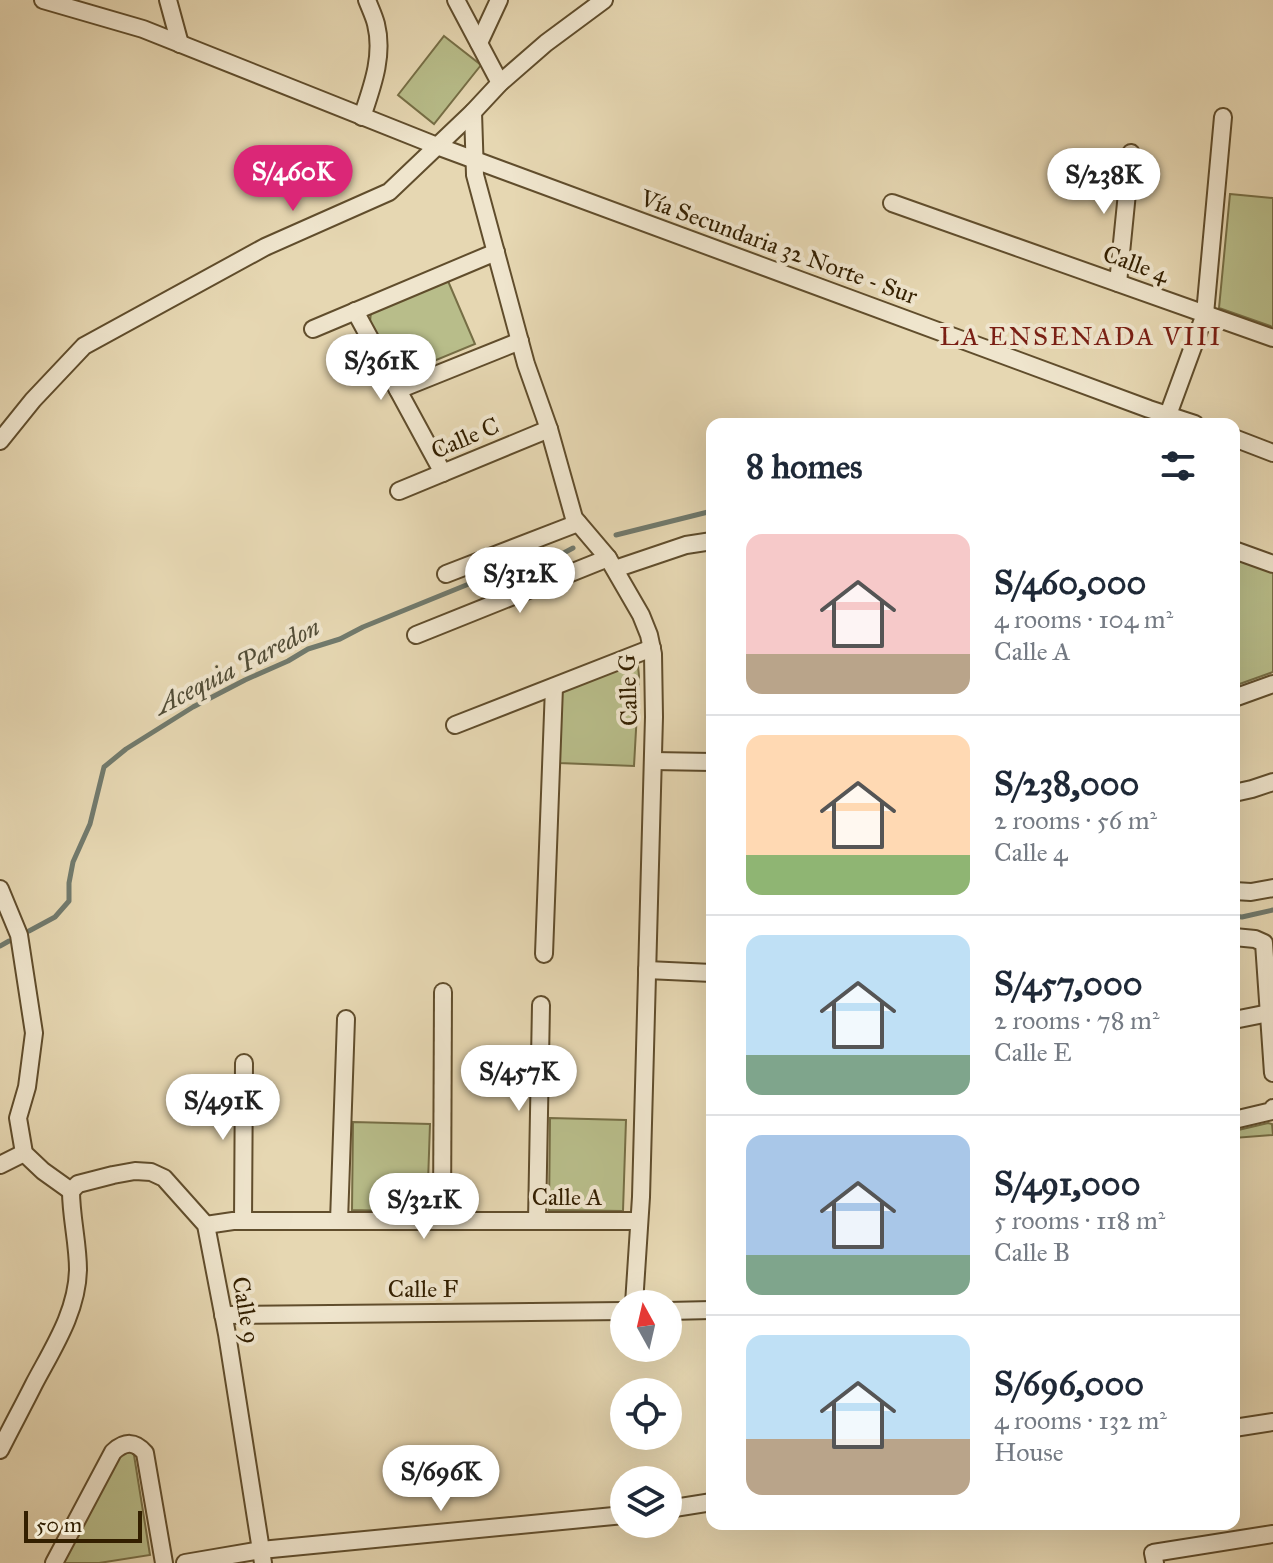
<!DOCTYPE html>
<meta charset="utf-8">
<style>
:root{--surface:#fff;--page:#f2f2f3;--text:#1f2937;--muted:#747a83;--line:#e0e1e3;--accent:#db2777}
body{margin:0;font-family:"IM FELL Great Primer",serif;background:var(--page);color:var(--text);height:100vh;display:flex;flex-direction:column;font-size:30px;white-space:nowrap}
*{box-sizing:border-box;margin:0}
p{font-size:26px;color:var(--muted)}
.icon{flex:none;width:44px;height:44px;fill:none;stroke:currentColor;stroke-width:2;stroke-linecap:round;stroke-linejoin:round}
.map{position:relative;flex:1;overflow:hidden}
.sheet{position:absolute;left:706px;top:418px;width:534px;height:1112px;display:flex;flex-direction:column;background:var(--surface);border-radius:16px;box-shadow:0 8px 32px #0002}
.sheet>*{flex:none}
.needle{width:52px;rotate:352deg}
.buttons{position:absolute;left:610px;top:1290px;display:grid;gap:16px}
.buttons a{display:grid;place-items:center;width:72px;height:72px;border-radius:50%;background:var(--surface);box-shadow:0 8px 32px #0002;font-size:40px}
.scale{position:absolute;left:24px;bottom:20px;width:118px;box-sizing:border-box;padding-left:8px;border:4px solid #331f00;border-top:0;font-size:22px;line-height:28px;white-space:nowrap;color:#331f00;-webkit-text-stroke:6px #efe5cd;paint-order:stroke}
.price{position:absolute;translate:-50% -68px;padding:0 18px;border-radius:28px;background:#fff;color:#222;font-size:26px;line-height:52px;filter:drop-shadow(0 2px 4px #0008)}
.price::after{content:'';position:absolute;left:50%;top:48px;width:24px;height:18px;margin-left:-12px;background:inherit;clip-path:polygon(0 0,100% 0,50% 100%)}
.price.on{background:var(--accent);color:#fff}
ul{padding:0;list-style:none}
li{display:flex;align-items:center;gap:24px;height:200px;padding:0 40px}
li+li{border-top:2px solid var(--line)}
li span{display:grid;place-items:center;flex:none;width:224px;height:160px;border-radius:16px;color:#555}
li>.icon{margin-inline-start:auto}
span .icon{width:96px;height:96px;fill:#fffc;stroke-width:1}
li b{font-size:34px}
h2{display:flex;justify-content:space-between;align-items:center;height:96px;padding:0 40px;font-size:34px}
.map>svg:first-child{display:block}
</style>
<div class="map">
<svg width="1273" height="1563" viewBox="0 0 1273 1563">
<rect width="100%" height="100%" fill="#e6d7b2"/>
<filter id="stains"><feTurbulence type="fractalNoise" baseFrequency=".0025" numOctaves="4"/><feColorMatrix values="0 0 0 0 .2 0 0 0 0 .09 0 0 0 0 .02 0 0 0 .5 -.17"/></filter>
<radialGradient id="worn" r=".72"><stop offset=".6" stop-color="#630" stop-opacity="0"/><stop offset="1" stop-color="#630" stop-opacity=".3"/></radialGradient>
<!-- green -->
<g fill="#b8bd8a" stroke="#766e45" stroke-width="2">
<polygon points="444,36 481,65 434,124 398,95"/>
<polygon points="1230,194 1273,198 1273,327 1219,308"/>
<polygon points="448,281 475,344 400,375 370,322 371,312"/>
<polygon points="1234,558 1273,572 1273,672 1234,686"/>
<polygon points="629,665 638,666 639,676 634,766 559,763 558,693"/>
<polygon points="550,1118 626,1120 623,1211 549,1210"/>
<polygon points="353,1122 430,1124 427,1212 352,1210"/>
<polygon points="1268,1123 1272,1124 1273,1135 1234,1138 1234,1131"/>
<polygon points="129,1450 134,1455 150,1555 99,1563 63,1563 117,1452"/>
</g>
<g fill="none" stroke-linecap="round" stroke-linejoin="round">
<!-- stream -->
<g stroke="#717a6d" stroke-width="5">
<polyline points="616,535 712,511"/>
<polyline points="1234,916 1242,917 1273,910"/>
<polyline points="29,931 55,917 69,901 69,883 73,862 90,824 104,767 126,749 193,707 245,680 288,661 308,649 340,639 363,627 486,577 528,572 573,548"/>
<polyline points="0,946 9,941"/>
</g>
<!-- minor casing -->
<g stroke="#604d2c" stroke-width="20">
<g id="minor">
<polyline points="43,0 143,29 437,146 1149,409 1195,424"/>
<polyline points="168,0 180,44"/>
<polyline points="456,0 500,83"/>
<polyline points="479,43 499,0"/>
<polyline points="473,112 475,175 526,364 549,429 574,518 608,558 641,615 649,635 653,654 654,717 641,1197 634,1304"/>
<path d="M362,117C372,87 384,56 376,24C374,16 370,8 367,0"/>
<polyline points="892,203 1273,338"/>
<polyline points="1118,283 1131,153"/>
<polyline points="355,311 443,473"/>
<polyline points="313,329 496,252"/>
<polyline points="398,390 520,341"/>
<polyline points="1165,423 1205,314 1223,117"/>
<polyline points="1234,438 1273,453"/>
<polyline points="0,441 33,400 84,346 265,247 389,192 473,112 500,83 546,43 604,0"/>
<polyline points="399,491 549,429"/>
<polyline points="1234,550 1273,564"/>
<polyline points="615,569 686,545 712,541"/>
<polyline points="446,574 578,523"/>
<polyline points="416,635 608,558"/>
<polyline points="1234,698 1273,684"/>
<polyline points="455,725 652,648"/>
<polyline points="653,761 712,762"/>
<polyline points="1234,793 1252,789 1273,782"/>
<polyline points="0,889 19,935 34,1033 27,1087 18,1118 24,1153 43,1171 71,1191"/>
<polyline points="1234,891 1251,892 1273,888"/>
<polyline points="1234,937 1255,939 1264,943 1273,1073"/>
<polyline points="544,954 554,687"/>
<polyline points="647,970 712,973"/>
<polyline points="1234,1020 1269,1013"/>
<polyline points="1234,1120 1272,1111 1273,1108"/>
<polyline points="0,1165 24,1153"/>
<polyline points="71,1191 78,1184 113,1175 135,1171 151,1172 164,1178 206,1225 227,1334 263,1563"/>
<polyline points="243,1221 244,1063"/>
<polyline points="339,1221 346,1019"/>
<polyline points="442,1221 443,992"/>
<polyline points="537,1221 541,1005"/>
<polyline points="206,1225 233,1221 639,1221"/>
<polyline points="668,1311 712,1310"/>
<polyline points="223,1315 624,1311"/>
<polyline points="1234,1428 1273,1422"/>
<path d="M0,1450C11,1428 23,1406 34,1384C53,1348 77,1312 78,1270C78,1243 71,1217 71,1191"/>
<polyline points="668,1509 712,1502"/>
<path d="M54,1563L113,1452C125,1441 135,1441 145,1453L164,1563"/>
<polyline points="185,1563 261,1550 624,1515"/>
<polyline points="1155,1563 1153,1553 1273,1534"/>
</g>
</g>
<!-- minor -->
<use href="#minor" stroke="#efe5cd" stroke-width="16"/>
</g>
<g text-anchor="middle" dominant-baseline="central" stroke-width="8" stroke-linejoin="round" paint-order="stroke">
<!-- street labels -->
<g font-size="24" fill="#331f00" stroke="#efe5cd">
<text transform="translate(779 247) rotate(20)">Vía Secundaria 32 Norte - Sur</text>
<text transform="translate(1136 264) rotate(20)">Calle 4</text>
<text transform="translate(465 438) rotate(-23)">Calle C</text>
<text transform="translate(628 690) rotate(-92)">Calle G</text>
<text x="567" y="1197">Calle A</text>
<text x="423" y="1289">Calle F</text>
<text transform="translate(246 1310) rotate(80)">Calle 9</text>
</g>
<!-- neighbourhood labels -->
<g font-size="26" letter-spacing="2" fill="#7a1f14" stroke="#efe5cd">
<text x="1081" y="336">LA ENSENADA VIII</text>
</g>
<!-- water labels -->
<g font-size="26" font-style="italic" fill="#524d37" stroke="#efe5cd">
<text transform="translate(237 666) rotate(-27)">Acequia Paredon</text>
</g>
</g>
<rect width="100%" height="100%" filter="url(#stains)"/>
<rect width="100%" height="100%" fill="url(#worn)"/>
</svg>
<div class="buttons">
<a><svg class="needle" viewBox="-14 -14 28 28"><path d="M0-13l5 13h-10z" fill="#e53935"/><path d="M0 13l5-13h-10z" fill="#747a83"/></svg></a>
<a><svg class="icon" aria-label="locate" viewBox="0 0 24 24"><circle cx="12" cy="12" r="6"/><path d="M12 2v4M12 18v4M2 12h4M18 12h4"/></svg></a>
<a><svg class="icon" aria-label="layers" viewBox="0 0 24 24"><path d="M12 4l9 5-9 5-9-5zM3 14l9 5 9-5"/></svg></a>
</div>
<div class="scale">50 m</div>
<b class="price on" style="left:293px;top:213px">S/460K</b>
<b class="price" style="left:1104px;top:216px">S/238K</b>
<b class="price" style="left:381px;top:402px">S/361K</b>
<b class="price" style="left:520px;top:615px">S/312K</b>
<b class="price" style="left:519px;top:1113px">S/457K</b>
<b class="price" style="left:223px;top:1142px">S/491K</b>
<b class="price" style="left:424px;top:1241px">S/321K</b>
<b class="price" style="left:441px;top:1513px">S/696K</b>
<section class="sheet">
<h2>8 homes<svg class="icon" aria-label="filters" viewBox="0 0 24 24"><path d="M4 7h16M4 17h16"/><circle cx="9" cy="7" r="2"/><circle cx="15" cy="17" r="2"/></svg></h2>
<ul>
<li><span style="background:linear-gradient(#f6c9c9 75%,#b9a48a 0)"><svg class="icon" aria-label="home" viewBox="0 0 24 24"><path d="M3 11l9-7 9 7M6 9v11h12V9"/></svg></span><div><b>S/460,000</b><p>4 rooms · 104 m²</p><p>Calle A</p></div></li>
<li><span style="background:linear-gradient(#ffd9b3 75%,#8fb573 0)"><svg class="icon" aria-label="home" viewBox="0 0 24 24"><path d="M3 11l9-7 9 7M6 9v11h12V9"/></svg></span><div><b>S/238,000</b><p>2 rooms · 56 m²</p><p>Calle 4</p></div></li>
<li><span style="background:linear-gradient(#bfe0f5 75%,#7fa58c 0)"><svg class="icon" aria-label="home" viewBox="0 0 24 24"><path d="M3 11l9-7 9 7M6 9v11h12V9"/></svg></span><div><b>S/457,000</b><p>2 rooms · 78 m²</p><p>Calle E</p></div></li>
<li><span style="background:linear-gradient(#a9c7e8 75%,#7fa58c 0)"><svg class="icon" aria-label="home" viewBox="0 0 24 24"><path d="M3 11l9-7 9 7M6 9v11h12V9"/></svg></span><div><b>S/491,000</b><p>5 rooms · 118 m²</p><p>Calle B</p></div></li>
<li><span style="background:linear-gradient(#bfe0f5 65%,#b9a48a 0)"><svg class="icon" aria-label="home" viewBox="0 0 24 24"><path d="M3 11l9-7 9 7M6 9v11h12V9"/></svg></span><div><b>S/696,000</b><p>4 rooms · 132 m²</p><p>House</p></div></li>
</ul>
</section>
</div>
